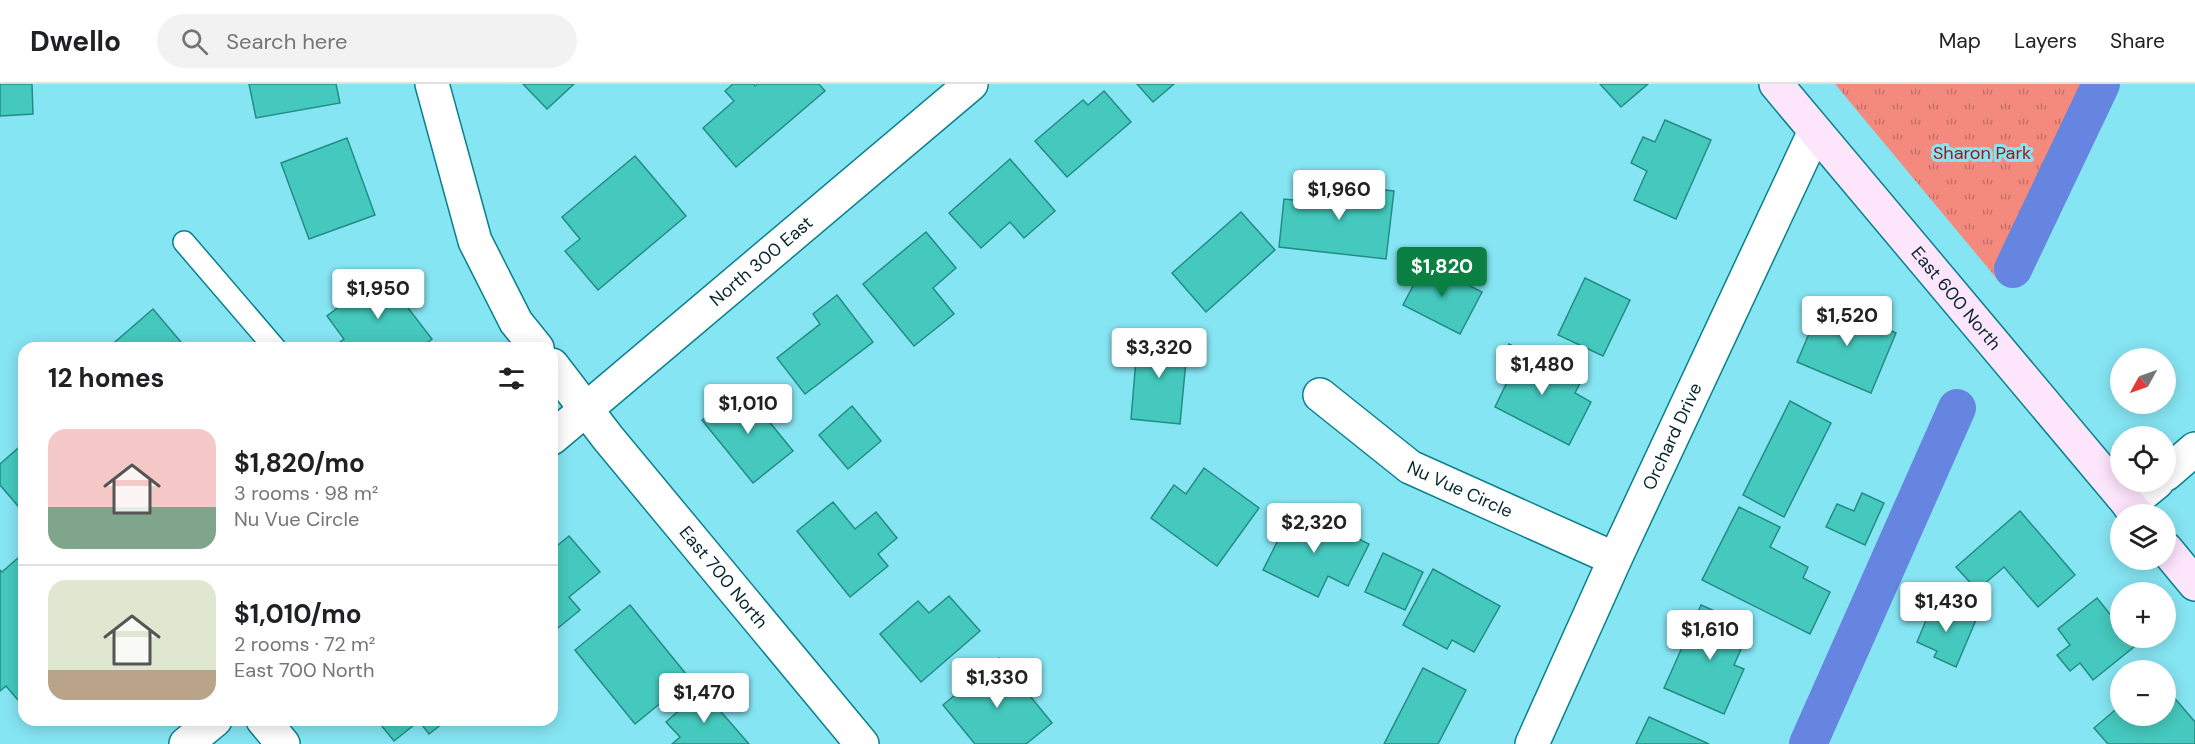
<!DOCTYPE html>
<meta charset="utf-8">
<style>
:root{--surface:#fff;--page:#f2f2f2;--text:#202124;--muted:#757577;--line:#e0e0e0;--accent:#0b8043}
body{margin:0;font-family:"DM Sans",sans-serif;background:var(--page);color:var(--text);height:100vh;display:flex;flex-direction:column;font-size:22px;white-space:nowrap}
*{box-sizing:border-box;margin:0}
p{font-size:20px;color:var(--muted)}
.icon{flex:none;width:33px;height:33px;fill:none;stroke:currentColor;stroke-width:2;stroke-linecap:round;stroke-linejoin:round}
.map{position:relative;flex:1;overflow:hidden}
.drawer{position:absolute;left:18px;top:258px;width:540px;height:384px;display:flex;flex-direction:column;background:var(--surface);border-radius:18px;box-shadow:0 3px 15px #0003}
.drawer>*{flex:none}
.needle{width:39px;rotate:230deg}
.fabs{position:absolute;left:2110px;top:264px;display:grid;gap:12px}
.fabs a{display:grid;place-items:center;width:66px;height:66px;border-radius:50%;background:var(--surface);box-shadow:0 3px 15px #0003;font-size:30px}
.price{position:absolute;translate:-50% -51px;padding:0 14px;border-radius:6px;background:#fff;color:#222;font-size:20px;line-height:39px;filter:drop-shadow(0 2px 3px #0008)}
.price::after{content:'';position:absolute;left:50%;top:36px;width:18px;height:14px;margin-left:-9px;background:inherit;clip-path:polygon(0 0,100% 0,50% 100%)}
.price.active{background:var(--accent);color:#fff}
ul{padding:0;list-style:none}
li{display:flex;align-items:center;gap:18px;height:150px;padding:0 30px}
li+li{border-top:2px solid var(--line)}
li span{display:grid;place-items:center;flex:none;width:168px;height:120px;border-radius:18px;color:#555}
li>.icon{margin-inline-start:auto}
span .icon{width:72px;height:72px;fill:#fffc;stroke-width:1}
li b{font-size:26px}
h2{display:flex;justify-content:space-between;align-items:center;height:72px;padding:0 30px;font-size:26px}
header{display:flex;align-items:center;gap:36px;box-sizing:border-box;height:84px;padding:0 30px;background:var(--surface);border-bottom:2px solid var(--line)}
header strong{font-size:28px}
nav{display:flex;gap:33px;margin-inline-start:auto;font-size:21px}
.search{width:420px;height:54px;background:var(--page);display:flex;align-items:center;gap:15px;box-sizing:border-box;padding:0 21px;border-radius:33px;color:var(--muted);font-size:22px}
.map>svg:first-child{display:block}
</style>
<header>
<strong>Dwello</strong>
<div class="search"><svg class="icon" aria-label="search" viewBox="0 0 24 24"><circle cx="10" cy="10" r="6"/><path d="M15 15l6 6"/></svg>Search here</div>
<nav><a>Map</a><a>Layers</a><a>Share</a></nav>
</header>
<div class="map">
<svg width="2195" height="660" viewBox="0 0 2195 660">
<defs>
<pattern id="park-tufts" width="24" height="20" patternUnits="userSpaceOnUse" patternTransform="scale(1.5)"><rect width="24" height="20" fill="#f4897d"/><path d="M3 7l-1-3M5 7V3M7 7l1-3M15 17l-1-3M17 17v-4M19 17l1-3" fill="none" stroke="#c47067"/></pattern>
</defs>
<rect width="100%" height="100%" fill="#86e5f3"/>
<!-- park -->
<polygon fill="url(#park-tufts)" points="1835,0 2091,0 1998,196"/>
<g fill="none" stroke-linecap="round" stroke-linejoin="round">
<!-- canal -->
<g stroke="#6585e0" stroke-width="38">
<polyline points="2013,185 2101,0"/>
<polyline points="1808,660 1957,324"/>
</g>
</g>
<!-- building -->
<g fill="#45c9be" stroke="#238c84" stroke-width="1.5">
<polygon points="0,0 32,0 33,30 0,32"/>
<polygon points="249,0 336,0 340,19 256,34"/>
<polygon points="523,0 574,0 547,25"/>
<polygon points="733,0 754,0 755,2 758,0 819,0 825,7 736,83 703,44 734,17 725,7"/>
<polygon points="1137,0 1174,0 1153,18"/>
<polygon points="1600,0 1648,0 1621,23"/>
<polygon points="1104,7 1131,38 1067,93 1035,57 1083,16 1088,21"/>
<polygon points="1665,36 1711,56 1676,135 1634,116 1647,87 1631,79 1643,53 1655,58"/>
<polygon points="347,54 375,131 309,155 281,79"/>
<polygon points="635,72 686,132 598,206 565,167 580,155 562,133"/>
<polygon points="1010,75 1055,127 1024,154 1010,138 981,164 949,129"/>
<polygon points="1306,97 1394,107 1386,175 1279,163 1284,115 1304,117"/>
<polygon points="1241,128 1275,166 1206,228 1172,189"/>
<polygon points="926,148 956,184 933,204 954,230 914,262 863,200"/>
<polygon points="1425,179 1482,208 1460,250 1403,221"/>
<polygon points="382,190 432,255 420,264 332,264 344,255 327,232"/>
<polygon points="1585,194 1630,216 1603,272 1558,251"/>
<polygon points="837,211 873,258 805,310 777,274 820,240 813,230"/>
<polygon points="1823,217 1896,249 1871,309 1797,278"/>
<polygon points="153,225 186,264 108,264"/>
<polygon points="1138,251 1188,256 1180,340 1131,335"/>
<polygon points="1509,260 1581,297 1575,309 1591,318 1569,361 1495,323 1511,290 1498,283"/>
<polygon points="742,304 793,367 753,399 702,336"/>
<polygon points="1790,317 1831,339 1784,433 1743,411"/>
<polygon points="852,322 881,357 848,385 819,351"/>
<polygon points="24,359 24,429 0,401 0,380"/>
<polygon points="1204,384 1259,424 1217,482 1151,434 1174,401 1186,410"/>
<polygon points="1862,409 1884,419 1865,461 1826,443 1837,420 1854,427"/>
<polygon points="833,418 855,445 876,428 897,454 878,470 888,482 850,513 797,447"/>
<polygon points="1295,423 1369,460 1348,502 1328,492 1318,513 1263,486"/>
<polygon points="1739,423 1780,443 1770,463 1808,483 1803,494 1830,508 1810,550 1702,496"/>
<polygon points="2020,427 2075,491 2038,523 2004,483 1977,506 1956,483"/>
<polygon points="569,452 600,488 569,513 580,526 552,549 552,466"/>
<polygon points="1383,469 1423,488 1405,526 1365,508"/>
<polygon points="19,473 24,479 24,623 6,602 0,607 0,486 2,488"/>
<polygon points="1433,485 1500,522 1474,568 1452,556 1447,565 1403,541"/>
<polygon points="949,512 980,547 921,598 880,550 918,517 929,529"/>
<polygon points="2097,514 2121,544 2121,554 2129,554 2135,562 2093,596 2080,579 2070,587 2057,571 2070,561 2058,545"/>
<polygon points="1934,517 1976,536 1956,583 1934,573 1937,567 1917,558"/>
<polygon points="630,521 690,595 635,640 575,566"/>
<polygon points="1701,521 1751,543 1734,581 1744,585 1724,630 1664,604"/>
<polygon points="999,574 1052,639 1026,660 975,660 943,621"/>
<polygon points="1423,584 1466,606 1438,660 1384,660"/>
<polygon points="2166,604 2195,638 2195,660 2108,660 2094,644 2121,621 2121,632 2166,632"/>
<polygon points="702,606 749,660 672,660 680,653 666,638"/>
<polygon points="1649,633 1709,660 1636,660"/>
<polygon points="377,636 447,636 429,650 419,637 394,657"/>
</g>
<g fill="none" stroke-linecap="round" stroke-linejoin="round">
<!-- lane casing -->
<g stroke="#0a808d" stroke-width="24">
<polyline id="lane" points="184,158 275,264"/>
</g>
<!-- street casing -->
<g stroke="#0a808d" stroke-width="36">
<g id="street">
<polyline points="432,0 475,157 516,238 537,264"/>
<path id="s1" d="M552,281L608,354L862,660"/>
<path id="s2" d="M1320,311L1410,383L1615,475"/>
<path id="s3" d="M552,354L971,0"/>
<polyline points="2166,390 2195,365"/>
<polyline points="2129,421 2157,398"/>
<polyline points="263,636 283,660"/>
<polyline points="186,660 215,636"/>
<path id="s4" d="M1532,660L1615,475L1815,47"/>
</g>
</g>
<!-- secondary casing -->
<g stroke="#0a808d" stroke-width="36">
<g id="secondary">
<path id="s5" d="M1776,0L2137,430"/>
<polyline points="2166,465 2195,500"/>
</g>
</g>
<!-- lane -->
<use href="#lane" stroke="#fff" stroke-width="21"/>
<!-- street -->
<use href="#street" stroke="#fff" stroke-width="33"/>
<!-- secondary -->
<use href="#secondary" stroke="#fde5fc" stroke-width="33"/>
</g>
<g text-anchor="middle" dominant-baseline="central" stroke-width="6" stroke-linejoin="round" paint-order="stroke">
<!-- park labels -->
<g font-size="18" fill="#a11717" stroke="#86e5f3">
<text x="1982" y="69">Sharon Park</text>
</g>
<!-- street labels -->
<g font-size="18" fill="#06262a" stroke="#86e5f3">
<text stroke="none"><textPath href="#s3" startOffset="274">North 300 East</textPath></text>
<text stroke="none"><textPath href="#s5" startOffset="280">East 600 North</textPath></text>
<text stroke="none"><textPath href="#s4" startOffset="338">Orchard Drive</textPath></text>
<text stroke="none"><textPath href="#s2" startOffset="170">Nu Vue Circle</textPath></text>
<text stroke="none"><textPath href="#s1" startOffset="273">East 700 North</textPath></text>
</g>
</g>
</svg>
<div class="fabs">
<a><svg class="needle" viewBox="-14 -14 28 28"><path d="M0-13l5 13h-10z" fill="#e53935"/><path d="M0 13l5-13h-10z" fill="#757577"/></svg></a>
<a><svg class="icon" aria-label="locate" viewBox="0 0 24 24"><circle cx="12" cy="12" r="6"/><path d="M12 2v4M12 18v4M2 12h4M18 12h4"/></svg></a>
<a><svg class="icon" aria-label="layers" viewBox="0 0 24 24"><path d="M12 4l9 5-9 5-9-5zM3 14l9 5 9-5"/></svg></a>
<a>+</a>
<a>−</a>
</div>
<b class="price" style="left:1339px;top:137px">$1,960</b>
<b class="price active" style="left:1442px;top:214px">$1,820</b>
<b class="price" style="left:378px;top:236px">$1,950</b>
<b class="price" style="left:1847px;top:263px">$1,520</b>
<b class="price" style="left:1159px;top:295px">$3,320</b>
<b class="price" style="left:1542px;top:312px">$1,480</b>
<b class="price" style="left:748px;top:351px">$1,010</b>
<b class="price" style="left:1314px;top:470px">$2,320</b>
<b class="price" style="left:1946px;top:549px">$1,430</b>
<b class="price" style="left:1710px;top:577px">$1,610</b>
<b class="price" style="left:997px;top:625px">$1,330</b>
<b class="price" style="left:704px;top:640px">$1,470</b>
<section class="drawer">
<h2>12 homes<svg class="icon" aria-label="filters" viewBox="0 0 24 24"><path d="M4 7h16M4 17h16"/><circle cx="9" cy="7" r="2"/><circle cx="15" cy="17" r="2"/></svg></h2>
<ul>
<li><span style="background:linear-gradient(#f6c9c9 65%,#7fa58c 0)"><svg class="icon" aria-label="home" viewBox="0 0 24 24"><path d="M3 11l9-7 9 7M6 9v11h12V9"/></svg></span><div><b>$1,820/mo</b><p>3 rooms · 98 m²</p><p>Nu Vue Circle</p></div></li>
<li><span style="background:linear-gradient(#dfe7d0 75%,#b9a48a 0)"><svg class="icon" aria-label="home" viewBox="0 0 24 24"><path d="M3 11l9-7 9 7M6 9v11h12V9"/></svg></span><div><b>$1,010/mo</b><p>2 rooms · 72 m²</p><p>East 700 North</p></div></li>
</ul>
</section>
</div>
